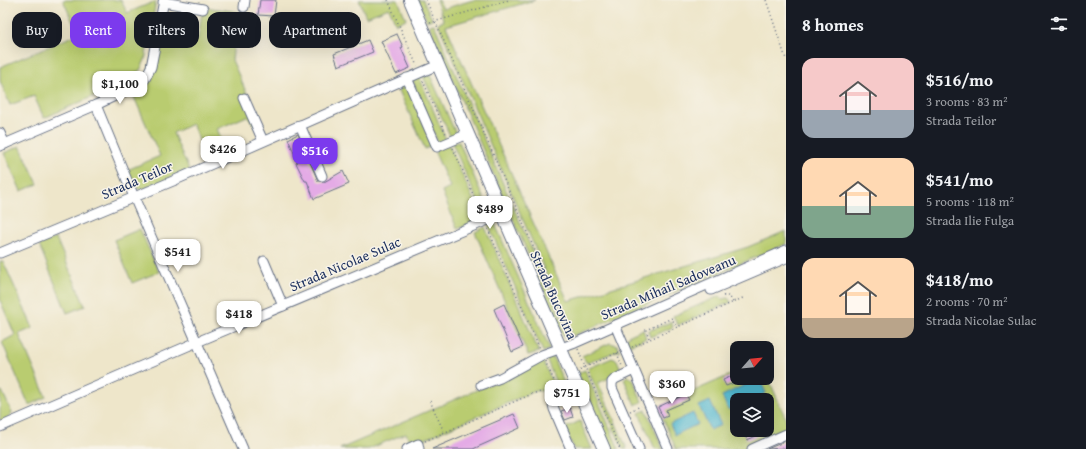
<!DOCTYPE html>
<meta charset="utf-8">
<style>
:root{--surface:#171b24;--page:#242831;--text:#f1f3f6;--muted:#9ea1a6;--accent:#7c3aed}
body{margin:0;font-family:"Gentium Book Plus",serif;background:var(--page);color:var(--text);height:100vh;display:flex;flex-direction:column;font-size:15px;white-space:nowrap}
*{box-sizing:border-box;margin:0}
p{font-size:13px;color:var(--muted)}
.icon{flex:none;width:22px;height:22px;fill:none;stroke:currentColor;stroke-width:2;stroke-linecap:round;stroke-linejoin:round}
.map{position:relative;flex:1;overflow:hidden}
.panel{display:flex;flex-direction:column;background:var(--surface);width:300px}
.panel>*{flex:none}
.guide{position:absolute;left:12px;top:12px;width:380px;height:36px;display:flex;gap:8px}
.needle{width:26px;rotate:63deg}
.buttons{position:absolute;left:730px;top:341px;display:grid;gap:8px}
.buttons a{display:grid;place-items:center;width:44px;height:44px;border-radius:8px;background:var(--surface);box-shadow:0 4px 16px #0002;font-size:20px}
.price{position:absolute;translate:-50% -34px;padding:0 9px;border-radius:8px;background:#fff;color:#222;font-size:13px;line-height:26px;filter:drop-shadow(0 1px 2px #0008)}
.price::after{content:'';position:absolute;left:50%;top:24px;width:12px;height:9px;margin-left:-6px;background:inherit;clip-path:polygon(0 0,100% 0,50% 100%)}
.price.on{background:var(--accent);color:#fff}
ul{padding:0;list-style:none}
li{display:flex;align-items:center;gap:12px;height:100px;padding:0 16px}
li span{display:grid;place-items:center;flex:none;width:112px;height:80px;border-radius:12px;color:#555}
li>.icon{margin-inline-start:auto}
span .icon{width:48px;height:48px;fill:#fffc;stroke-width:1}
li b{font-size:17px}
h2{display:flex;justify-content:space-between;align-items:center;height:48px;padding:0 16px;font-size:17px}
.tag{padding:0 14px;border-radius:12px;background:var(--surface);box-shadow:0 4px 16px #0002;font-size:14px;line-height:36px}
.tag.on{background:var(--accent);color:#fff}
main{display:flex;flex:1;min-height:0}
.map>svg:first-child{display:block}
</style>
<main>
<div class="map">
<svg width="786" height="449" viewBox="0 0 786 449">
<rect width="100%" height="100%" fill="#f7f3e8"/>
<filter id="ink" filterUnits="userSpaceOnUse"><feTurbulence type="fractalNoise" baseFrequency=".025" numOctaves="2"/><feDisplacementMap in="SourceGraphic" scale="8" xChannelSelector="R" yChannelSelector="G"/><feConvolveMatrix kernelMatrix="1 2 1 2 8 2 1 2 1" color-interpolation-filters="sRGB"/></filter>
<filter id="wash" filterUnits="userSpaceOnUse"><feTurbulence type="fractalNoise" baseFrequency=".012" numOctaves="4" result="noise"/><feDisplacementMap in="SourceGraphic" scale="16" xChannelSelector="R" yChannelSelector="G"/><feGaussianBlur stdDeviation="0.9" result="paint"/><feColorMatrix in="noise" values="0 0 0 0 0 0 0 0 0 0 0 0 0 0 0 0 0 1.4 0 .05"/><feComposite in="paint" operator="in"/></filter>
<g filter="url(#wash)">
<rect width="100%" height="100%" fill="#eee6ca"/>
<!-- green -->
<g fill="#b9cc6f" stroke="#6a7e66" fill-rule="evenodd">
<polygon points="63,0 121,0 127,13 156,1 145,60 140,70 124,83 44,118 34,96 10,105 0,81 0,67 78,34"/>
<polygon points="359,0 398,0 406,19 396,24 389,8 366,17"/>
<polygon points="418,0 423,0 432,19 427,21"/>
<polygon points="436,0 439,0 443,9 473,0 535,0 446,26 568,301 748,247 786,231 786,244 573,336 438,23 444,21"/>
<path d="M206,7L238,12L232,60L266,137L247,116L217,129L227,151L207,158L192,124L173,133L189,170L142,190C132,188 130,179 127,170L160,156L134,97L143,86L161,32L198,39L202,13Z"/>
<polygon points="434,24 571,340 564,337 429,25"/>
<polygon points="430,75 456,134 451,138 423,76"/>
<polygon points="419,76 446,140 438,143 412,79"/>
<polygon points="406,82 433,145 425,149 397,86"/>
<polygon points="459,142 490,213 489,216 485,218 452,143"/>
<polygon points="449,145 482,219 457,229 442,191 450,187 435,153 436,150"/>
<polygon points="20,146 38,184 21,191 4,153"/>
<polygon points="491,223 495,224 550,349 543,352 488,224"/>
<polygon points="485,227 539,352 528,355 475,232"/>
<polygon points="140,229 159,272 132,283 114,240"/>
<polygon points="56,238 85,306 67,313 39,245"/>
<polygon points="3,261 33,328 19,334 46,397 29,405 2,342 15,335 0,300 0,262"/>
<polygon points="720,296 722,299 728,298 731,302 678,325 673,316"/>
<polygon points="671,322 673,327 650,337 648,331"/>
<polygon points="643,329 646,338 627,346 626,341 628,336"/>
<polygon points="610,343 617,345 620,350 587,363 582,356"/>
<polygon points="551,353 565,385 558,388 545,356"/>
<polygon points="612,358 617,360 622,372 598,383 627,449 623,449 588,370 589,368"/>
<path d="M542,359L556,390C549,393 543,390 535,391L411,445L406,433L369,449H340L502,379Z"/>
<polygon points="585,370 619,449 611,449 578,373"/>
<path d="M737,372V378H767V375L786,419V430L743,449H676L658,407ZM737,400H767V430H737Z"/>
<polygon points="627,376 633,379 642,402 635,405 624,379"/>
<polygon points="2,391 12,413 6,420 0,423 0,392"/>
<polygon points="567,391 571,400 556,407 554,403 564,399 562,394"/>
<polygon points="646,410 663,449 655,449 639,413"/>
<polygon points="580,421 592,449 574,449 565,428"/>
</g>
<!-- water -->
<g fill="#50b6ce" stroke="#367296">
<polygon points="759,378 766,393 750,400 737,400 737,406 728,410 722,396"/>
<polygon points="710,401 721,425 710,430 699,406"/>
<polygon points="693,413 698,424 675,435 670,424"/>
</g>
<g id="blocks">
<!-- building -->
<g fill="#e4abe6">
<polygon points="260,0 276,0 274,16 258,15"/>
<polygon points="397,34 403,47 401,48 410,68 396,74 381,41"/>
<polygon points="368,40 373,52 338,66 334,54"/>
<polygon points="298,134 318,181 324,182 343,171 349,184 314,199 307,181 305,181 296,163 298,162 288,139"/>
<polygon points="504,304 523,347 512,352 494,309"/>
<polygon points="737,374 737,382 726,386 723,380"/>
<polygon points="686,394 689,400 666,410 668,416 663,418 658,407"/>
<polygon points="570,408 573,417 565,420 561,411"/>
<polygon points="514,414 520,428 473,449 432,449"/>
<polygon points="742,430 770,430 747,440"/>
<polygon points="786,441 786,448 767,449"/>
</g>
</g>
</g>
<g filter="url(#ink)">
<use href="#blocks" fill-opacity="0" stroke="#656f84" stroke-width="1"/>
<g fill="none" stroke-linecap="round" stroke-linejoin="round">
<!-- minor casing -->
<g stroke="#656f84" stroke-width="11">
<g id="minor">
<polyline points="163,2 203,9"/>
<polyline points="244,7 245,0"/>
<polyline points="407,78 437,147 468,134"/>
<polyline points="244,98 263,141"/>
<polyline points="96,105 134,197 243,449"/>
<polyline points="300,125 322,176"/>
<polyline points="0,133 5,144"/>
<polyline points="0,146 96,105 140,84 145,79 151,67 164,0"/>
<polyline points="0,253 173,181 438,65"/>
<polyline points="264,261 283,306"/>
<polyline points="711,290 786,258"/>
<polyline points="615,325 668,449"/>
<polyline points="634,370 615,379 612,382 612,388 639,449"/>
<polyline points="481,385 500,378 542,355 575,343 786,250"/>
<polyline points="0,427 197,342 502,214"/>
<polyline points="407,449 418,444 419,449"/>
<path d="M571,449L554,409C549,392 563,390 576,384"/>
<polyline points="752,449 786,434"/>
</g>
</g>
<!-- major casing -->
<g stroke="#656f84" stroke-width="14">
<polyline id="major" points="410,0 604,449"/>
</g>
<!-- path -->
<g stroke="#656f84" stroke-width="1.5" stroke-dasharray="1 3" stroke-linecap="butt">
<polyline points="388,0 417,66"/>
<polyline points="426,0 572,336"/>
<polyline points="766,0 786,59"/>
<polyline points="430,23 509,0"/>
<polyline points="423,81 446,134"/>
<polyline points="453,148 482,215"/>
<polyline points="488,229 540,349"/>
<path d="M723,296C729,295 730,297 733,302"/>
<polyline points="649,338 646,330 672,318 676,327"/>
<polyline points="632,347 745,297"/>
<polyline points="578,349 585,367 579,370"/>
<polyline points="619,352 585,367 620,449"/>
<polyline points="617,353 622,366"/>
<polyline points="545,361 556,385"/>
<polyline points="430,401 444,432"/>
<polyline points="630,411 641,406"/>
<polyline points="425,441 534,393 543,392 548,395"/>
</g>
<!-- minor -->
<use href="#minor" stroke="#fff" stroke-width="9"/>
<!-- major -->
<use href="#major" stroke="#fff" stroke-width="12"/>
</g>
</g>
<g text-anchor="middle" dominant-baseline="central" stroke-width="3" stroke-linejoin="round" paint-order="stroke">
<!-- street labels -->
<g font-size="14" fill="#1b2f5e" stroke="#f7f3e8">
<text transform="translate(137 180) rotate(-23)">Strada Teilor</text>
<text transform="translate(345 264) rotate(-23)">Strada Nicolae Sulac</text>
<text transform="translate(668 287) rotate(-23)">Strada Mihail Sadoveanu</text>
<text transform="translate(554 295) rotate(66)">Strada Bucovina</text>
</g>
</g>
</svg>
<div class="buttons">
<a><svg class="needle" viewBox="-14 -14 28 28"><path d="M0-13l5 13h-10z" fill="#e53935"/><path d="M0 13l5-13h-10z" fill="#9ea1a6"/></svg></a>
<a><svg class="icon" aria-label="layers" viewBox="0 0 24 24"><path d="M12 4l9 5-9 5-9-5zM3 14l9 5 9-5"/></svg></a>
</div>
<b class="price" style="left:120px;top:105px">$1,100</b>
<b class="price" style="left:223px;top:170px">$426</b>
<b class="price on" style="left:315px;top:172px">$516</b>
<b class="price" style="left:490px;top:230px">$489</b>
<b class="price" style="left:178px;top:273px">$541</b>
<b class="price" style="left:239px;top:335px">$418</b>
<b class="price" style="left:672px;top:405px">$360</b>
<b class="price" style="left:567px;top:414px">$751</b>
<div class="guide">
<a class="tag">Buy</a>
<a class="tag on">Rent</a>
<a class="tag">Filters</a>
<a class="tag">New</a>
<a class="tag">Apartment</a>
</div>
</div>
<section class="panel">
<h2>8 homes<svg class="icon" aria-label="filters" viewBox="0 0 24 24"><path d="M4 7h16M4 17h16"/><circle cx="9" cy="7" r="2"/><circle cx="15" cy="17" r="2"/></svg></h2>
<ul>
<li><span style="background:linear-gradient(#f6c9c9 65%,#9aa5b1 0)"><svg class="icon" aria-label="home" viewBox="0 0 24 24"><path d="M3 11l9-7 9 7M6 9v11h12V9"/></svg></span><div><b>$516/mo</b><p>3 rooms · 83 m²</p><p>Strada Teilor</p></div></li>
<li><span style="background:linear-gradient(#ffd9b3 60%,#7fa58c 0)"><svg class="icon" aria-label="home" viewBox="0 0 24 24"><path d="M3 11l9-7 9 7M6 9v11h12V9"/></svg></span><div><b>$541/mo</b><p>5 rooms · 118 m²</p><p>Strada Ilie Fulga</p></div></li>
<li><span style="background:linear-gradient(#ffd9b3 75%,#b9a48a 0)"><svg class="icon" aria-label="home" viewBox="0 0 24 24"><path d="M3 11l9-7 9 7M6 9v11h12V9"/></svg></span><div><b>$418/mo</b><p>2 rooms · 70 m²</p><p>Strada Nicolae Sulac</p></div></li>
</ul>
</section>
</main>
